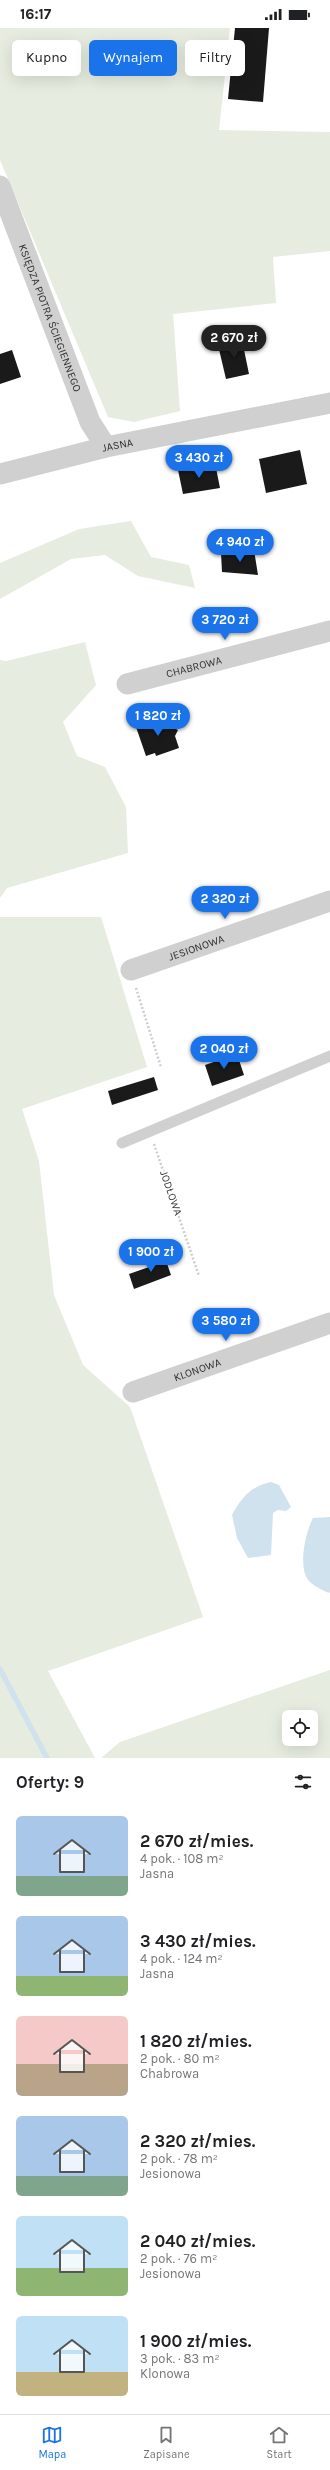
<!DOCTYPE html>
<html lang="pl">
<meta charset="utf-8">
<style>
:root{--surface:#fff;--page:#f2f2f2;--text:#202124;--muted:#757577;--line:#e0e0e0;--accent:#1a73e8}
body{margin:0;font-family:Karla,sans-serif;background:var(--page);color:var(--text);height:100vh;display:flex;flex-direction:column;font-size:15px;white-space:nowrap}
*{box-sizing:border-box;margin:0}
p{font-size:13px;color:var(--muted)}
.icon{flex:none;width:22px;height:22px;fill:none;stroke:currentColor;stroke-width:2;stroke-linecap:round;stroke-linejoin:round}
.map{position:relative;height:1730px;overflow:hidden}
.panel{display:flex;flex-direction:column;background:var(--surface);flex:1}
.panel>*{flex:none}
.top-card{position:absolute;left:12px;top:12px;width:306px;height:36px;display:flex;gap:8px}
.controls{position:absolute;left:282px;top:1682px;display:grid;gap:8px}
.controls a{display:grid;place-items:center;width:36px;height:36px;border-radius:6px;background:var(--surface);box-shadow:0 4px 16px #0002;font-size:20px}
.price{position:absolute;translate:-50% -34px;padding:0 9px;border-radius:14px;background:var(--accent);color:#fff;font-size:13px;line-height:26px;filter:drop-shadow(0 1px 2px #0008)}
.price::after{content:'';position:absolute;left:50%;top:24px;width:12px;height:9px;margin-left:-6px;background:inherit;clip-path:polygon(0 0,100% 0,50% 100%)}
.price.active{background:#222;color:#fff}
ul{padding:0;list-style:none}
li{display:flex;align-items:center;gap:12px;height:100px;padding:0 16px}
li span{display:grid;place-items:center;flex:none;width:112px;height:80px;border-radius:6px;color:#555}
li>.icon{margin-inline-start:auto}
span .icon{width:48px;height:48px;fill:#fffc;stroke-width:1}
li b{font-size:17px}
h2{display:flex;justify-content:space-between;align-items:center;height:48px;padding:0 16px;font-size:17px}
.chip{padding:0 14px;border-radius:6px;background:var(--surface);box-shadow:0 4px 16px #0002;font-size:14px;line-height:36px}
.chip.active{background:var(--accent);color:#fff}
.status{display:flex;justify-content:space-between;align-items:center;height:28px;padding:0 20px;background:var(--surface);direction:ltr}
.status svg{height:11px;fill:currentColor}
.dock{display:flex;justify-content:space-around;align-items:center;height:56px;border-top:1px solid var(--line);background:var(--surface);font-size:11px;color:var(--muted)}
.dock a{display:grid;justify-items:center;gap:2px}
.dock .active{color:var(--accent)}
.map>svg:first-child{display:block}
</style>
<div class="status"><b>16:17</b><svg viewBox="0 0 49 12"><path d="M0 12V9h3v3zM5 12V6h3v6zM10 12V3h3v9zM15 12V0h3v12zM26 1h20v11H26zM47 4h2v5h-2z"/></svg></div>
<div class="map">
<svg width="330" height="1730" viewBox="0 0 330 1730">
<rect width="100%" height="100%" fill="#fff"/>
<!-- green -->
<g fill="#e6ecdf" fill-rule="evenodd">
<polygon points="0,0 230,0 219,102 330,104 330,223 273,229 276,275 173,286 180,383 134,394 108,389 0,132"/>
<polygon points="131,493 151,529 189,537 195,560 138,548 105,527 71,531 0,571 0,535 79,501"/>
<polygon points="85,614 96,657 63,694 77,728 105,739 126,779 128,825 7,860 0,870 0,632 6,633"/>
<polygon points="0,889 101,889 147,1039 22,1081 39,1133 54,1267 83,1337 130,1379 203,1589 48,1643 95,1730 0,1730"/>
<path d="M330,1642V1730H101L120,1714ZM289,1689H311V1711H289Z"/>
</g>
<!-- water -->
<g fill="#cfe2ee">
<path d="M271,1454L279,1457L291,1479L286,1483L278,1482L273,1485L271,1527L248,1530L237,1510L232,1487C242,1469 251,1458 271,1454Z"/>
<path d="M330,1489V1564L329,1565C320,1561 308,1556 305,1546C300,1530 306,1504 313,1490Z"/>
</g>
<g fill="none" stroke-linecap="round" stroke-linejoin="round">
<!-- stream -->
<polyline stroke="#cfe2ee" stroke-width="5.5" points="0,1641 47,1730"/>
</g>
<!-- building -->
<g fill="#1a1a1a">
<polygon points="235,0 269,0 263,74 228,71"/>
<polygon points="242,312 249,346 226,351 218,317"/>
<polygon points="12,322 21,349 0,356 0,326"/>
<polygon points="300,422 307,456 266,465 259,431"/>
<polygon points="215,435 220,460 183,466 178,442"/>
<polygon points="254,522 258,547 222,544 221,525"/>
<polygon points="168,688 172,699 178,702 175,708 179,720 156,728 155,725 146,728 136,699"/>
<polygon points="237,1026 244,1047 212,1058 205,1037"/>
<polygon points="154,1049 158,1062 112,1077 108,1063"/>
<polygon points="164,1227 171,1247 134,1261 129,1246 149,1239 147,1233"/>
</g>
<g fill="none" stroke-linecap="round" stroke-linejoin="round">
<!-- path -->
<g stroke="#cdcdcd" stroke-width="2.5" stroke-dasharray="2 2" stroke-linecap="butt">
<polyline points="136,960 161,1039"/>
<polyline points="154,1116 199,1248"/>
</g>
<!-- service -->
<polyline stroke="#d0d0d0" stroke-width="11" points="122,1115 330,1028"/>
<!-- minor -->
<g stroke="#d0d0d0" stroke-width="21">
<path id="s1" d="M0,158L90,394L106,419"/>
<path id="s2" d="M0,446L106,419L330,375"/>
<path id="s3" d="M127,656L330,603"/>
<path id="s4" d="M131,942L330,873"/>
<path id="s5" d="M133,1364L330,1295"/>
</g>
</g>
<g text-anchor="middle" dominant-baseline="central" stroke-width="4" stroke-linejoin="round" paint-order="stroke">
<!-- street labels -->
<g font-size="11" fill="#333" stroke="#fff">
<text stroke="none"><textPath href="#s1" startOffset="141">KSIĘDZA PIOTRA ŚCIEGIENNEGO</textPath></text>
<text stroke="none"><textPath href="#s2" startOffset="121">JASNA</textPath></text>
<text stroke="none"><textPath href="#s3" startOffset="69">CHABROWA</textPath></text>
<text stroke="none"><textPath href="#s4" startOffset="69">JESIONOWA</textPath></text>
<text transform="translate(171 1165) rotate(71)">JODŁOWA</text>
<text stroke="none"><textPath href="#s5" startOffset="68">KLONOWA</textPath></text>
</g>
</g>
</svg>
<div class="controls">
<a><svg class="icon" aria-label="locate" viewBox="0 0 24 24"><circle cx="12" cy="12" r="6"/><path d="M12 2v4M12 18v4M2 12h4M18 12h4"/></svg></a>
</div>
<b class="price active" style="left:234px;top:331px">2 670 zł</b>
<b class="price" style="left:199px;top:451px">3 430 zł</b>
<b class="price" style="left:240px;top:535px">4 940 zł</b>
<b class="price" style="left:225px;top:613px">3 720 zł</b>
<b class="price" style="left:158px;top:709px">1 820 zł</b>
<b class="price" style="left:225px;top:892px">2 320 zł</b>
<b class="price" style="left:224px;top:1042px">2 040 zł</b>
<b class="price" style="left:151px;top:1245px">1 900 zł</b>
<b class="price" style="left:226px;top:1314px">3 580 zł</b>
<div class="top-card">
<a class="chip">Kupno</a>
<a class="chip active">Wynajem</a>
<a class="chip">Filtry</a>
</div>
</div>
<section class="panel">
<h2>Oferty: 9<svg class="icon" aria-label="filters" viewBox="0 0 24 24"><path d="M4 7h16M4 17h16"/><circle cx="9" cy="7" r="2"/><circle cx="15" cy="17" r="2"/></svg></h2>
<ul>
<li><span style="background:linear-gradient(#a9c7e8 75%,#7fa58c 0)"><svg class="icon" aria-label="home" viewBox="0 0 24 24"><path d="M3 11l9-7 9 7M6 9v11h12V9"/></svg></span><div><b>2 670 zł/mies.</b><p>4 pok. · 108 m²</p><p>Jasna</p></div></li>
<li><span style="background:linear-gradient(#a9c7e8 75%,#8fb573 0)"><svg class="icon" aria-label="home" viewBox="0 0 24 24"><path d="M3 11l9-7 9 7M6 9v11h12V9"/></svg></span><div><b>3 430 zł/mies.</b><p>4 pok. · 124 m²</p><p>Jasna</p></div></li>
<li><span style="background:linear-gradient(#f6c9c9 60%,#b9a48a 0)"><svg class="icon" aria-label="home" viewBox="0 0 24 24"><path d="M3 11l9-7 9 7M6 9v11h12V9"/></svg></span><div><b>1 820 zł/mies.</b><p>2 pok. · 80 m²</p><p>Chabrowa</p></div></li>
<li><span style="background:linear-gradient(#a9c7e8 75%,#7fa58c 0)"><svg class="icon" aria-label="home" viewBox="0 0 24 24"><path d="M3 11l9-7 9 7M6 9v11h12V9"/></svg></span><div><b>2 320 zł/mies.</b><p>2 pok. · 78 m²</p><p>Jesionowa</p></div></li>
<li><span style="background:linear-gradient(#bfe0f5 65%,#8fb573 0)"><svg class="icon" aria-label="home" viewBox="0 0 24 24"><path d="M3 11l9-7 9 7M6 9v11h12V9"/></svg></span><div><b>2 040 zł/mies.</b><p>2 pok. · 76 m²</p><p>Jesionowa</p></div></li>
<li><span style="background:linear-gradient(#bfe0f5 70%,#c2b280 0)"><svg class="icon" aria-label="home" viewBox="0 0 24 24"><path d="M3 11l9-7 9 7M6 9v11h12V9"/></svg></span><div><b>1 900 zł/mies.</b><p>3 pok. · 83 m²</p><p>Klonowa</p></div></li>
</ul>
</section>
<nav class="dock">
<a class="active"><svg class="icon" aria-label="map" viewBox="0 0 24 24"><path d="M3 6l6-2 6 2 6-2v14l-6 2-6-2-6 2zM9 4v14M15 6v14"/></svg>Mapa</a>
<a><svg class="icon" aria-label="saved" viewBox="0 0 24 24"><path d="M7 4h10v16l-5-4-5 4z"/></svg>Zapisane</a>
<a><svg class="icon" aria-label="home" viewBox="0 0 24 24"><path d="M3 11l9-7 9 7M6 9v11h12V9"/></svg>Start</a>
</nav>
